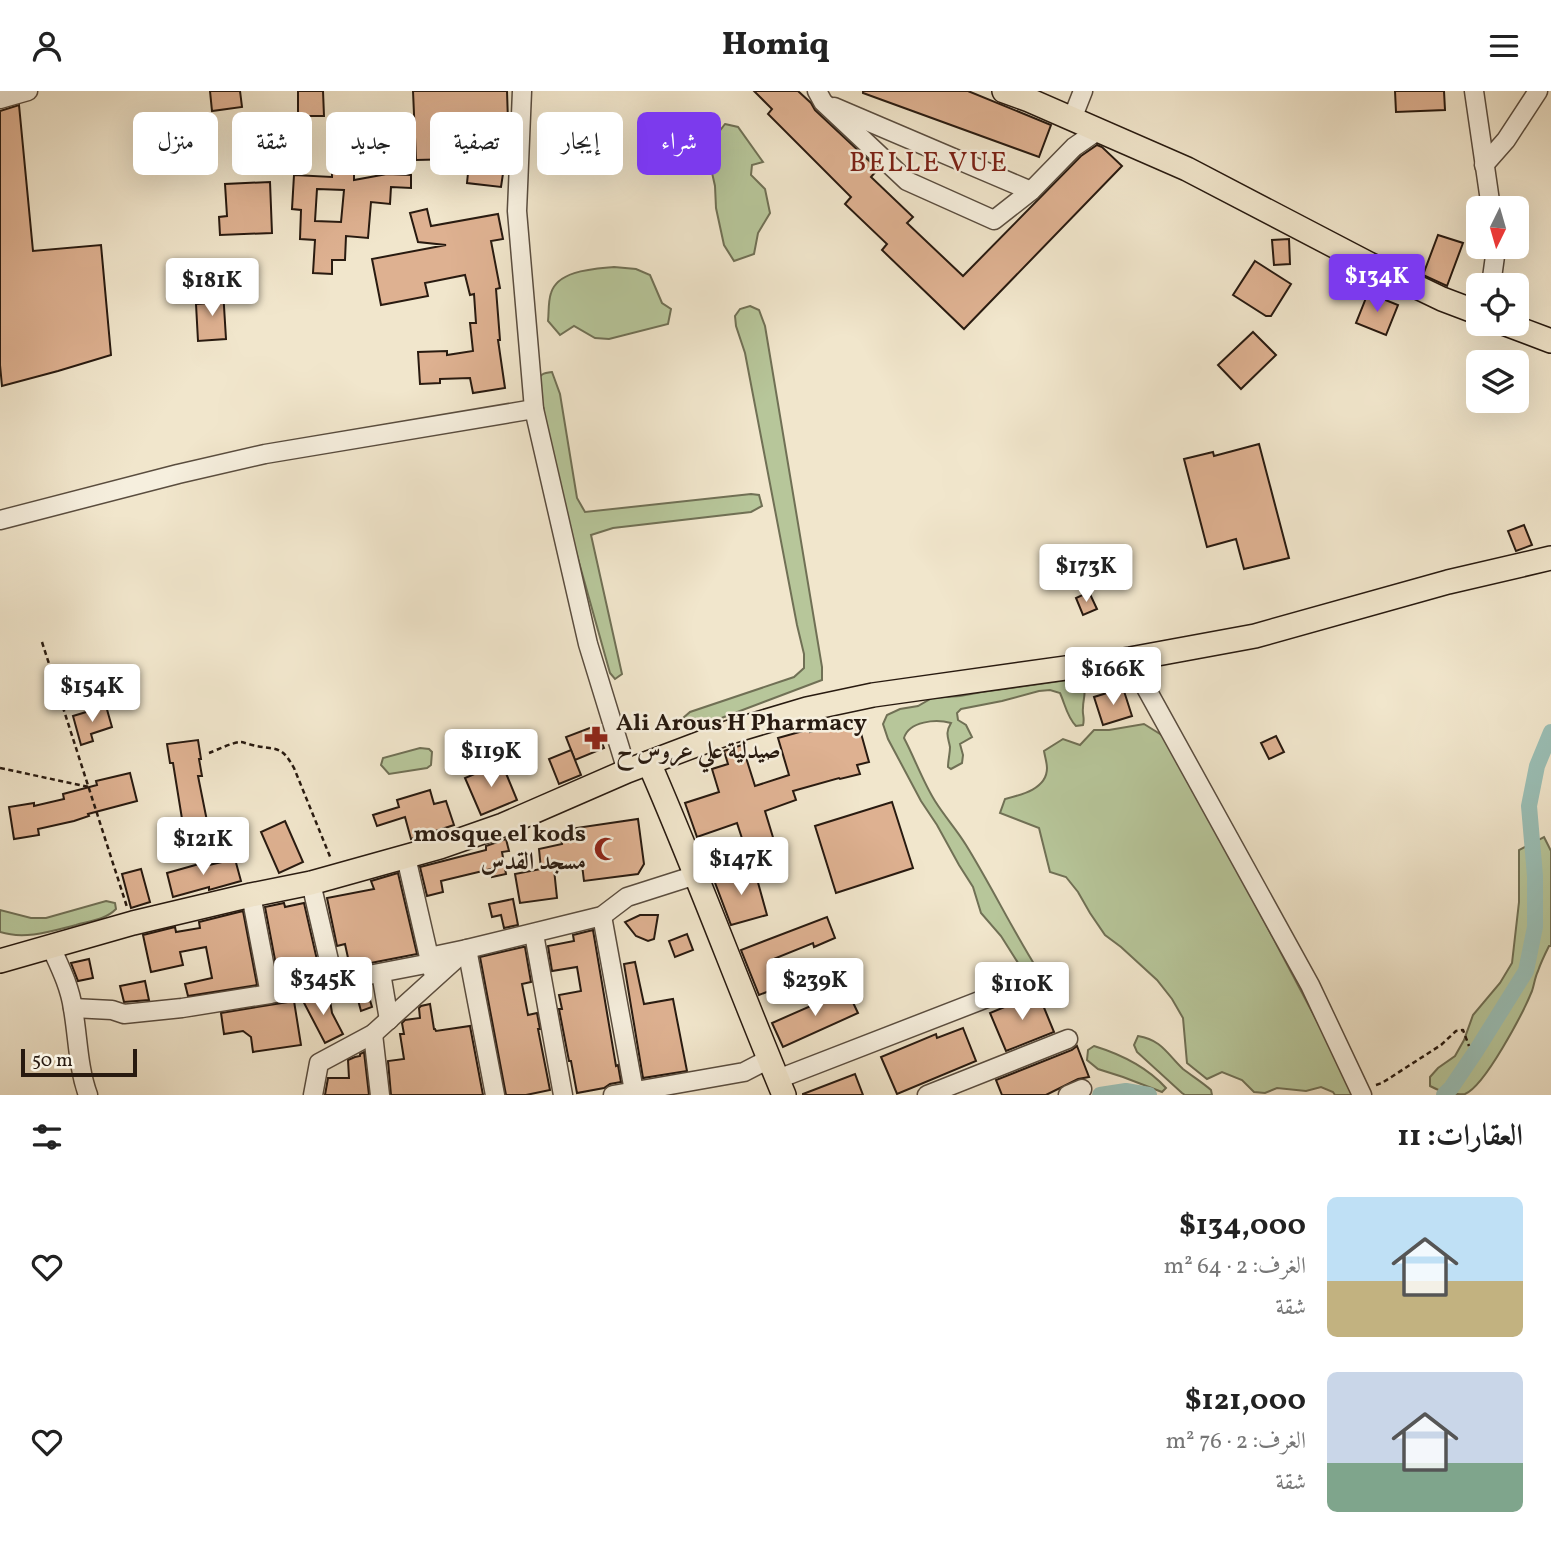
<!DOCTYPE html>
<html lang="ar">
<meta charset="utf-8">
<style>
:root{--surface:#fff;--page:#f2f2f2;--text:#222;--muted:#767676;--accent:#7c3aed}
body{margin:0;font-family:Vollkorn,Amiri,serif;background:var(--page);color:var(--text);direction:rtl;height:100vh;display:flex;flex-direction:column;font-size:26px;white-space:nowrap}
*{box-sizing:border-box;margin:0}
p{font-size:23px;color:var(--muted)}
.icon{flex:none;width:38px;height:38px;fill:none;stroke:currentColor;stroke-width:2;stroke-linecap:round;stroke-linejoin:round}
.map{position:relative;height:1004px;overflow:hidden;direction:ltr}
.drawer{display:flex;flex-direction:column;background:var(--surface);flex:1}
.drawer>*{flex:none}
.top-card{position:absolute;left:21px;top:21px;width:700px;height:63px;direction:rtl;display:flex;gap:14px}
.needle{width:46px;rotate:185deg}
.fabs{position:absolute;left:1466px;top:105px;display:grid;gap:14px}
.fabs a{display:grid;place-items:center;width:63px;height:63px;border-radius:10px;background:var(--surface);box-shadow:0 7px 28px #0002;font-size:35px}
.scale{position:absolute;left:21px;bottom:18px;width:116px;box-sizing:border-box;padding-left:7px;border:4px solid #281a10;border-top:0;font-size:19px;line-height:24px;white-space:nowrap;color:#281a10;-webkit-text-stroke:5px #f6efde;paint-order:stroke}
.price{position:absolute;translate:-50% -60px;padding:0 16px;border-radius:7px;background:#fff;color:#222;font-size:23px;line-height:46px;filter:drop-shadow(0 2px 4px #0008)}
.price::after{content:'';position:absolute;left:50%;top:42px;width:21px;height:16px;margin-left:-10px;background:inherit;clip-path:polygon(0 0,100% 0,50% 100%)}
.price.on{background:var(--accent);color:#fff}
ul{padding:0;list-style:none}
li{display:flex;align-items:center;gap:21px;height:175px;padding:0 28px}
li span{display:grid;place-items:center;flex:none;width:196px;height:140px;border-radius:10px;color:#555}
li>.icon{margin-inline-start:auto}
span .icon{width:84px;height:84px;fill:#fffc;stroke-width:1}
li b{font-size:30px}
h2{display:flex;justify-content:space-between;align-items:center;height:84px;padding:0 28px;font-size:30px}
.pill{padding:0 24px;border-radius:10px;background:var(--surface);box-shadow:0 7px 28px #0002;font-size:24px;line-height:63px}
.pill.on{background:var(--accent);color:#fff}
header{display:flex;justify-content:space-between;align-items:center;height:91px;padding:0 28px;background:var(--surface);font-size:32px;font-weight:800}
.map>svg:first-child{display:block}
</style>
<header><svg class="icon" aria-label="menu" viewBox="0 0 24 24"><path d="M4 6h16M4 12h16M4 18h16"/></svg>Homiq<svg class="icon" aria-label="person" viewBox="0 0 24 24"><circle cx="12" cy="8" r="4"/><path d="M4 21q1-7 8-7t8 7"/></svg></header>
<div class="map">
<svg width="1551" height="1004" viewBox="0 0 1551 1004">
<rect width="100%" height="100%" fill="#f1e6cc"/>
<filter id="stains"><feTurbulence type="fractalNoise" baseFrequency=".00286" numOctaves="4"/><feColorMatrix values="0 0 0 0 .2 0 0 0 0 .09 0 0 0 0 .02 0 0 0 .5 -.17"/></filter>
<radialGradient id="worn" r=".72"><stop offset=".6" stop-color="#630" stop-opacity="0"/><stop offset="1" stop-color="#630" stop-opacity=".3"/></radialGradient>
<!-- green -->
<g fill="#b7c69a" stroke="#707055" stroke-width="2">
<polygon points="725,33 738,36 763,71 752,74 751,84 765,98 770,122 758,142 754,163 734,170 724,154 716,117 715,95 710,73 712,50"/>
<path d="M614,176L636,178L650,184L662,212L671,218L668,233L609,248L595,247L574,235L560,244L548,230C549,221 548,211 551,202C558,179 594,178 614,176Z"/>
<polygon points="750,215 759,219 765,235 822,576 822,589 703,634 687,636 682,633 683,627 690,621 794,586 804,577 804,563 797,534 745,262 736,235 735,225 740,218"/>
<path d="M552,281L560,303L577,407L585,421L751,403L759,404L762,415L751,421L613,437L591,444L622,583L615,588L610,582L566,425L537,292C540,283 543,282 552,281Z"/>
<path d="M1111,583L1122,585L1123,589L1084,594C1086,605 1083,607 1083,617C1082,623 1085,627 1083,634L1076,635C1067,626 1065,613 1060,602L1050,599L1039,600L1002,610L961,618L957,622L958,629L966,634L972,646L960,653L963,664L962,672L951,678L948,676C948,669 950,663 950,656C948,646 945,642 951,632C936,628 909,630 904,647C915,668 923,691 935,710C945,726 957,739 966,754C992,796 1013,840 1039,881L1037,892L1027,886L1001,845L981,822L973,796L959,774L937,734L921,710L888,648L883,633L887,624L900,618L918,615L932,607L960,605L982,601Z"/>
<path d="M1144,633L1168,648L1356,1004H1335L1333,1001L1321,996L1306,1000L1277,997L1265,1002L1254,1001L1242,989L1222,981L1207,988L1187,972L1183,927L1172,908L1157,889L1121,856L1105,844L1090,822L1078,801L1066,786L1050,781L1039,737L1000,722L1005,708C1021,704 1047,698 1047,677C1047,672 1045,666 1044,660L1063,648L1080,654L1094,639H1109Z"/>
<polygon points="420,657 429,658 432,661 431,674 427,677 389,683 381,674 383,667"/>
<path d="M1544,746L1551,760V855H1549C1545,863 1541,871 1538,880C1535,886 1534,894 1532,900C1523,922 1485,995 1465,1003C1453,1004 1441,1001 1430,995V986L1438,977L1455,965L1464,949L1473,924L1500,892L1512,872L1519,811V759Z"/>
<path d="M106,810L115,812L116,818C105,829 90,830 76,834C52,840 25,849 0,841V819L31,827H46Z"/>
<path d="M1138,945C1162,949 1167,963 1183,978C1192,985 1202,991 1211,999L1212,1004H1185L1182,1002L1137,961L1134,954Z"/>
<path d="M1094,955C1120,963 1147,976 1166,997L1162,1001L1123,986L1098,978L1087,969L1088,959Z"/>
</g>
<g fill="none" stroke-linecap="round" stroke-linejoin="round">
<!-- canal -->
<g stroke="#9bc0b7" stroke-width="16">
<polyline points="1100,1004 1126,1000 1149,1004"/>
<polyline points="1444,1004 1451,997 1476,960 1526,880 1535,836 1535,785 1529,715 1537,675 1551,641"/>
</g>
</g>
<!-- building -->
<g fill="#deb191" stroke="#281a10" stroke-width="2" fill-rule="evenodd">
<polygon points="210,0 240,0 242,16 212,20"/>
<polygon points="298,0 323,0 324,25 298,25"/>
<polygon points="413,0 507,0 508,31 453,33 455,68 416,69"/>
<polygon points="754,0 798,0 811,12 815,19 878,78 871,86 913,126 907,132 963,185 1081,65 1097,54 1102,56 1122,75 964,238 882,159 887,153 845,113 851,106 768,23 772,18"/>
<polygon points="863,0 968,0 1051,34 1039,66 863,2"/>
<polygon points="1395,0 1444,0 1445,19 1396,21"/>
<polygon points="19,14 33,160 101,154 111,264 58,280 2,295 0,274 0,20"/>
<polygon points="469,72 504,76 501,96 467,92"/>
<path d="M332,81L354,82V89L387,83L411,84V97L391,96L390,113L371,111L368,147L346,145L345,169H332V183L313,182L315,149L300,148L301,119L292,118L294,84L332,86ZM317,98L344,99L341,131L315,130Z"/>
<polygon points="270,91 272,142 220,144 219,126 227,125 225,93"/>
<polygon points="427,118 431,135 498,123 503,148 491,150 500,197 496,198 500,249 498,249 505,297 473,302 470,287 440,288 440,292 420,293 418,261 447,260 447,264 473,260 470,232 476,232 474,203 470,204 465,184 425,192 428,205 381,214 372,168 446,154 418,151 410,122"/>
<polygon points="1438,144 1463,152 1447,195 1423,184"/>
<polygon points="1289,148 1290,173 1274,174 1272,149"/>
<polygon points="1255,170 1291,193 1271,225 1266,225 1233,204"/>
<polygon points="223,199 226,248 198,250 196,213 208,212 207,200"/>
<polygon points="1368,202 1398,214 1386,244 1356,232"/>
<polygon points="1253,241 1276,264 1241,298 1218,274"/>
<polygon points="1259,353 1289,467 1244,478 1236,448 1207,456 1184,368 1213,361 1214,365"/>
<polygon points="1524,434 1532,454 1516,460 1508,440"/>
<polygon points="1089,501 1097,518 1083,524 1076,507"/>
<polygon points="1123,597 1132,625 1103,634 1094,606"/>
<polygon points="106,615 112,636 91,643 93,650 81,654 73,625"/>
<polygon points="857,628 869,671 857,674 860,683 840,688 839,687 793,700 796,709 765,720 779,766 751,775 737,732 697,746 685,712 719,701 712,678 728,673 724,660 742,654 755,695 789,684 778,647 810,638 810,641"/>
<polygon points="595,635 604,657 575,669 566,646"/>
<polygon points="1276,645 1284,661 1269,668 1261,652"/>
<polygon points="198,649 201,668 199,668 202,685 198,685 207,730 183,734 173,672 170,672 167,653"/>
<polygon points="571,659 581,684 559,693 549,668"/>
<polygon points="503,675 517,709 481,724 465,687 491,676 492,679"/>
<polygon points="130,682 137,710 88,723 89,725 74,730 38,738 39,744 14,748 9,716 34,712 34,715 64,708 63,703 97,694 96,690"/>
<polygon points="430,699 434,713 446,710 454,734 411,748 405,726 377,735 373,724 399,716 397,709"/>
<polygon points="892,711 913,777 836,802 815,735"/>
<polygon points="638,728 644,773 638,783 584,790 582,774 554,778 557,807 520,812 515,783 541,778 539,758 562,753 561,747 577,745 576,737"/>
<polygon points="285,730 303,771 279,782 261,741"/>
<polygon points="506,748 509,760 502,761 506,783 492,786 491,778 441,790 443,801 427,805 420,776 486,759 486,755"/>
<polygon points="235,768 241,790 209,799 209,796 173,806 167,782 199,773 200,776"/>
<polygon points="754,777 767,824 731,834 714,789"/>
<polygon points="141,778 150,811 131,817 122,783"/>
<polygon points="398,782 417,863 350,876 345,853 337,855 327,807 374,798 371,790"/>
<polygon points="513,808 518,834 504,837 501,824 492,826 489,813"/>
<polygon points="284,812 285,816 304,812 320,882 279,890 265,816"/>
<polygon points="243,820 257,894 188,905 185,893 212,887 206,856 180,861 183,874 151,881 143,844 175,836 176,841 200,837 199,831"/>
<polygon points="640,824 658,824 654,848 648,850 636,845 625,831"/>
<polygon points="827,826 835,847 814,856 813,852 771,869 782,895 759,904 741,859"/>
<polygon points="593,839 616,975 618,974 621,991 610,993 604,997 577,1002 571,970 569,970 559,918 562,918 559,904 581,900 577,876 552,880 548,855 574,850 573,844"/>
<polygon points="687,843 693,859 675,866 669,850"/>
<polygon points="523,856 525,856 531,891 522,893 528,924 537,922 540,938 538,938 550,999 526,1004 506,1004 480,866"/>
<polygon points="89,868 93,887 78,890 71,872"/>
<polygon points="635,871 644,913 673,908 687,980 643,987 624,873"/>
<polygon points="145,890 149,909 124,911 120,895"/>
<polygon points="366,896 372,916 361,920 355,898"/>
<polygon points="847,899 858,922 783,956 772,932"/>
<polygon points="1038,902 1054,941 1006,960 990,922"/>
<polygon points="329,903 332,922 343,943 325,952 302,908"/>
<polygon points="294,910 301,954 253,961 251,946 243,940 224,943 221,922"/>
<polygon points="430,913 434,938 435,938 436,940 470,935 483,1004 391,1004 388,970 404,968 400,943 404,943 402,932 405,929 420,927 419,917 421,915"/>
<polygon points="963,937 976,970 897,1003 881,966 936,943 937,947"/>
<polygon points="1077,955 1089,986 1078,988 1046,1004 1002,1004 996,989 1072,959"/>
<polygon points="364,961 369,1004 325,1004 328,987 349,987 348,969 355,966 360,965 360,963"/>
<polygon points="855,983 863,1004 803,1004 803,1003"/>
</g>
<g fill="none" stroke-linecap="round" stroke-linejoin="round">
<!-- minor casing -->
<g stroke="#5a4d3f" stroke-width="21">
<g id="minor">
<polyline points="522,0 517,120 534,318 588,553 627,680"/>
<polyline points="817,0 823,11 907,90 994,129 1031,100 1074,56 1097,40"/>
<polyline points="1474,0 1491,117"/>
<polyline points="0,8 28,0"/>
<polyline points="834,16 1031,100"/>
<polyline points="1072,28 1083,0"/>
<polyline points="1484,74 1506,49 1538,0"/>
<polyline points="1491,194 1495,165 1494,156"/>
<polyline points="0,429 178,383 265,363 534,318"/>
<polyline points="1130,568 1310,894 1362,1004"/>
<polyline points="406,766 429,866"/>
<polyline points="311,792 334,891"/>
<polyline points="251,804 270,903"/>
<polyline points="602,825 634,1000"/>
<polyline points="534,843 563,1004"/>
<path d="M51,856C60,876 70,896 73,918C78,946 78,977 88,1004"/>
<polyline points="432,879 429,866 467,858 495,1004"/>
<polyline points="381,882 389,929"/>
<polyline points="73,917 112,919 124,923 182,917 270,903 431,872"/>
<polyline points="373,943 380,1004"/>
<polyline points="778,988 1023,893"/>
<polyline points="313,1004 319,972 373,943 467,858 602,825 627,806 696,784"/>
<polyline points="613,1004 744,981 769,968"/>
<polyline points="927,1004 1068,948"/>
<polyline points="1068,1004 1082,998"/>
</g>
</g>
<!-- major casing -->
<g stroke="#281a10" stroke-width="26">
<g id="major">
<polyline points="1004,0 1029,9 1187,78 1369,173 1442,208 1479,222"/>
<polyline points="1506,233 1551,250"/>
<path d="M649,672C697,782 738,894 784,1004"/>
<polyline points="0,870 133,832 251,804 311,792 440,756 503,734 627,680 730,641 807,618 873,604 1130,568 1255,545 1448,491 1551,467"/>
</g>
</g>
<!-- path -->
<g stroke="#281a10" stroke-width="2.5" stroke-dasharray="5 3.5" stroke-linecap="butt">
<polyline points="42,551 127,816"/>
<path d="M209,662C217,659 233,651 241,651C243,651 251,654 252,654C276,660 280,652 294,677L331,768"/>
<polyline points="0,677 89,696"/>
<polyline points="1376,994 1382,992 1441,954 1456,940 1463,939 1469,955"/>
</g>
<!-- minor -->
<use href="#minor" stroke="#f6efde" stroke-width="18"/>
<!-- major -->
<use href="#major" stroke="#f1e6cc" stroke-width="23"/>
</g>
<!-- icons -->
<defs>
<g id="pharmacy-bare" transform="scale(1.89)"><path d="M-2-6h4v4h4v4h-4v4h-4v-4h-4v-4h4Z" fill="#8f2418" stroke="#f6efde" stroke-width="2.5" paint-order="stroke"/></g>
<g id="mosque-bare" transform="scale(1.89)"><path d="M3.5-4.9A6 6 0 1 0 3.5 4.9A5 5 0 1 1 3.5-4.9Z" fill="#8f2418" stroke="#f6efde" stroke-width="2.5" paint-order="stroke"/></g>
</defs>
<g fill-rule="evenodd">
<use href="#pharmacy-bare" x="596" y="647"/>
<use href="#mosque-bare" x="606" y="758"/>
</g>
<g text-anchor="middle" dominant-baseline="central" stroke-width="5" stroke-linejoin="round" paint-order="stroke">
<!-- poi labels -->
<g font-size="24" font-weight="bold" fill="#281a10" stroke="#f6efde" text-anchor="start">
<text x="616" y="633">Ali Arous H Pharmacy<tspan x="616" dy="28">صيدلية علي عروس ح</tspan></text>
<text x="586" y="744" text-anchor="end">mosque el kods<tspan x="586" dy="28">مسجد القدس</tspan></text>
</g>
<!-- quarter labels -->
<g font-size="28" letter-spacing="2" fill="#7a1f14" stroke="#f6efde">
<text x="929" y="72">BELLE VUE</text>
</g>
</g>
<rect width="100%" height="100%" filter="url(#stains)"/>
<rect width="100%" height="100%" fill="url(#worn)"/>
</svg>
<div class="fabs">
<a><svg class="needle" viewBox="-14 -14 28 28"><path d="M0-13l5 13h-10z" fill="#e53935"/><path d="M0 13l5-13h-10z" fill="#767676"/></svg></a>
<a><svg class="icon" aria-label="locate" viewBox="0 0 24 24"><circle cx="12" cy="12" r="6"/><path d="M12 2v4M12 18v4M2 12h4M18 12h4"/></svg></a>
<a><svg class="icon" aria-label="layers" viewBox="0 0 24 24"><path d="M12 4l9 5-9 5-9-5zM3 14l9 5 9-5"/></svg></a>
</div>
<div class="scale">50 m</div>
<b class="price on" style="left:1377px;top:223px">$134K</b>
<b class="price" style="left:212px;top:227px">$181K</b>
<b class="price" style="left:1086px;top:513px">$173K</b>
<b class="price" style="left:1113px;top:616px">$166K</b>
<b class="price" style="left:92px;top:633px">$154K</b>
<b class="price" style="left:491px;top:698px">$119K</b>
<b class="price" style="left:203px;top:786px">$121K</b>
<b class="price" style="left:741px;top:806px">$147K</b>
<b class="price" style="left:323px;top:926px">$345K</b>
<b class="price" style="left:815px;top:927px">$239K</b>
<b class="price" style="left:1022px;top:931px">$110K</b>
<div class="top-card">
<a class="pill on">شراء</a>
<a class="pill">إيجار</a>
<a class="pill">تصفية</a>
<a class="pill">جديد</a>
<a class="pill">شقة</a>
<a class="pill">منزل</a>
</div>
</div>
<section class="drawer">
<h2>العقارات: 11<svg class="icon" aria-label="filters" viewBox="0 0 24 24"><path d="M4 7h16M4 17h16"/><circle cx="9" cy="7" r="2"/><circle cx="15" cy="17" r="2"/></svg></h2>
<ul>
<li><span style="background:linear-gradient(#bfe0f5 60%,#c2b280 0)"><svg class="icon" aria-label="home" viewBox="0 0 24 24"><path d="M3 11l9-7 9 7M6 9v11h12V9"/></svg></span><div><b>$134,000</b><p>الغرف: 2 · 64 m²</p><p>شقة</p></div><svg class="icon" aria-label="heart" viewBox="0 0 24 24"><path d="M12 20l-8-8c-3-5 5-10 8-4 3-6 11-1 8 4z"/></svg></li>
<li><span style="background:linear-gradient(#c9d6e8 65%,#7fa58c 0)"><svg class="icon" aria-label="home" viewBox="0 0 24 24"><path d="M3 11l9-7 9 7M6 9v11h12V9"/></svg></span><div><b>$121,000</b><p>الغرف: 2 · 76 m²</p><p>شقة</p></div><svg class="icon" aria-label="heart" viewBox="0 0 24 24"><path d="M12 20l-8-8c-3-5 5-10 8-4 3-6 11-1 8 4z"/></svg></li>
</ul>
</section>
